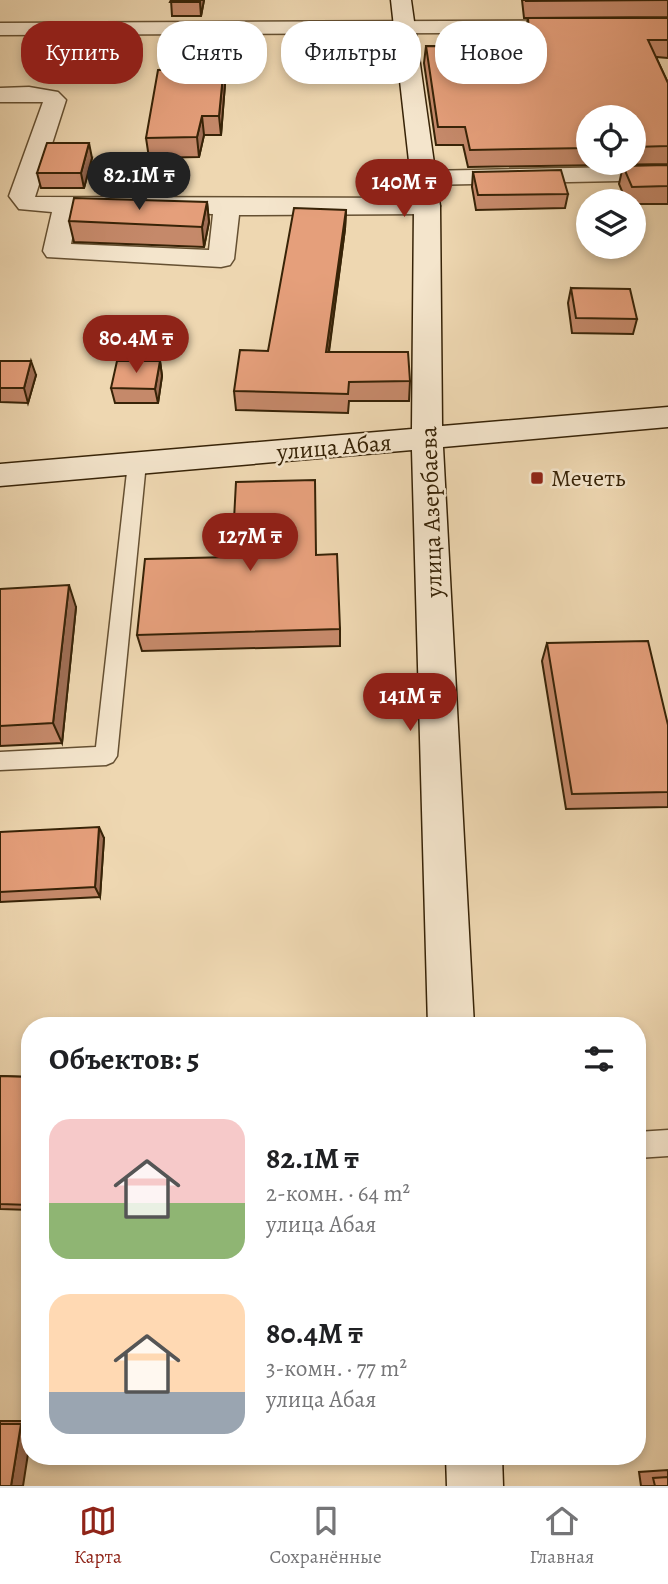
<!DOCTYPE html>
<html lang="ru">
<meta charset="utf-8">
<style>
:root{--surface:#fff;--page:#f6f6f6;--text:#202124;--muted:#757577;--line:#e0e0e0;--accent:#8f2418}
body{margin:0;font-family:Alegreya,serif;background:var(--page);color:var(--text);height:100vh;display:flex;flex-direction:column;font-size:26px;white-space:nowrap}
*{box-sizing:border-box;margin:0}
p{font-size:23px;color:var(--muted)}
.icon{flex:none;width:38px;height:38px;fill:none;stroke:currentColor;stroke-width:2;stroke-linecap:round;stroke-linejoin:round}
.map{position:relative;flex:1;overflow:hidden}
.side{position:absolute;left:21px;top:1017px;width:625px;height:448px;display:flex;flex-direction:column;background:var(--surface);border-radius:28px;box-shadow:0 4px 10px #0003}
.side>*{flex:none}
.hud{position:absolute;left:21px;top:21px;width:626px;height:63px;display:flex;gap:14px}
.buttons{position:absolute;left:576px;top:105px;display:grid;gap:14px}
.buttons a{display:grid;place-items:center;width:70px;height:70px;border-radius:50%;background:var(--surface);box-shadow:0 4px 10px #0003;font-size:35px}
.price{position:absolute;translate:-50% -60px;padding:0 16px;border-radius:24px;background:var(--accent);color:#fff;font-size:23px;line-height:46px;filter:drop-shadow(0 2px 4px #0008)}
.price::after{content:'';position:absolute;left:50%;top:42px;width:21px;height:16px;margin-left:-10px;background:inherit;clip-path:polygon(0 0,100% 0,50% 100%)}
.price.selected{background:#222;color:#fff}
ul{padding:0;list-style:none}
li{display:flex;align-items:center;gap:21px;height:175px;padding:0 28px}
li span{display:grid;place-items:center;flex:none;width:196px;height:140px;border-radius:21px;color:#555}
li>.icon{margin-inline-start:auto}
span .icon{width:84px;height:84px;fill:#fffc;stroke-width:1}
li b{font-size:30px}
h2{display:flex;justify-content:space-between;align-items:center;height:84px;padding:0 28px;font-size:30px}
.pill{padding:0 24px;border-radius:28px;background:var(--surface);box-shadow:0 4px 10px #0003;font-size:24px;line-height:63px}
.pill.selected{background:var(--accent);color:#fff}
.tab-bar{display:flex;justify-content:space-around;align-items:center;height:98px;border-top:2px solid var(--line);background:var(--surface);font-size:19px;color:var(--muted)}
.tab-bar a{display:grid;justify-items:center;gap:4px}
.tab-bar .selected{color:var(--accent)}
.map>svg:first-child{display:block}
</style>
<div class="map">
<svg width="668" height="1486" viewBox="0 0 668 1486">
<rect width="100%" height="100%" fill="#eed7b1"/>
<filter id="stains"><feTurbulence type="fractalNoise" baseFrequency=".00286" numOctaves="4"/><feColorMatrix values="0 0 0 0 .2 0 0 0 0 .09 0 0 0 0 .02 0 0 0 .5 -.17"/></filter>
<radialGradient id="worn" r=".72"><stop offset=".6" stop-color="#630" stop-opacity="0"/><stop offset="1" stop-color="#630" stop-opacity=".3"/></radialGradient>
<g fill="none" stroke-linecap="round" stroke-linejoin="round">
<!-- lane casing -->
<g stroke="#655032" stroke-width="3">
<g id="lane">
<polygon points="137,457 146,463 117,756 113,762 106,765 0,770 0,752 96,747 128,463"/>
<polygon points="668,1130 668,1156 637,1158 637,1132"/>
</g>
</g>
<!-- street casing -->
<g stroke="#655032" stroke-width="3">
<g id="street">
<polygon points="668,20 668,32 0,35 0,23"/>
<path d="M29,87L58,92L66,100L35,197L427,198L436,201L440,206L436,211L427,214L239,215L234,259L230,265L221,267L47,257L43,251L52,212L19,209L9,196L43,102H0V88ZM77,212L213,214L209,250L71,244Z"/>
<polygon points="668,166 668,180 425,185 416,183 413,178 416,173 425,171"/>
</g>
</g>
<!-- secondary casing -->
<g stroke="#372307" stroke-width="3">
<g id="secondary">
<polygon points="391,0 411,0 440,206 442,426 668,407 668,427 443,447 474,1026 428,1026 412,450 0,486 0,464 412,429 414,206"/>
<polygon points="446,1456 502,1456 503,1486 447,1486"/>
</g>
</g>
<!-- lane -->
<use href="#lane" fill="#f4e5cc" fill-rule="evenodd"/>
<!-- street -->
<use href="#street" fill="#f4e5cc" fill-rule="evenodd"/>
<!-- secondary -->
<use href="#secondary" fill="#f4e5cc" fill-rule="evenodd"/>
</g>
<!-- wall -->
<g fill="#c5896a" stroke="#372307" stroke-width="2" fill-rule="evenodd">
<polygon points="171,0 204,0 201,16 172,16"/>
<polygon points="522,0 668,0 668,17 524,18"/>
<path d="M528,18H668V58L656,57L668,83V164L468,167L463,145H436L424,63L426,46L526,47L525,35ZM588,117H634V163H588Z"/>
<polygon points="224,65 225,84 221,135 204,135 199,157 149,158 146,138 192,69"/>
<polygon points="92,158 84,188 41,188 37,173"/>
<polygon points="668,165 668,204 634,204 634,201 626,201 619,184 623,166"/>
<polygon points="473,172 568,194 565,208 476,210 472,187"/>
<polygon points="207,202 209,222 204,247 74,242 69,221"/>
<polygon points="346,210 345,229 329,352 410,381 409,401 349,401 348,413 236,410 234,391 268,351"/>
<polygon points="571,288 637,319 633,334 572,333 568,303"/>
<polygon points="0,361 36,375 28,403 0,402"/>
<polygon points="160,361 162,376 158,403 115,403 111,388"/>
<polygon points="316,555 340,629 340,646 142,651 137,635"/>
<polygon points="0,589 76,607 62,743 0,746"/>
<polygon points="547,643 668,725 668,807 566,809 542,661"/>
<polygon points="0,832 104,838 100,897 0,902"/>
<polygon points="0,1076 30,1077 30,1210 0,1209"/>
<polygon points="0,1421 30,1421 30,1441 0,1486"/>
<polygon points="668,1470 668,1486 641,1486 639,1472"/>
</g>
<!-- shaded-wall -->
<g fill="#a06f56" stroke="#372307" stroke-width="2">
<polygon points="200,0 204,0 201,16 200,2"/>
<polygon points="224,65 225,84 221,135 219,116"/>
<polygon points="202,116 204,135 199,157 197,137"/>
<polygon points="89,143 92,158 84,188 81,173"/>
<polygon points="207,202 209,222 204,247 202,227"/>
<polygon points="346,210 345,229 326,371 326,352"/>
<polygon points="31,361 36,375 28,403 24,388"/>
<polygon points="160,361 162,376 158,403 155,389"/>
<polygon points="69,585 76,607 62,743 53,723"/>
<polygon points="99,827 104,838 100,897 95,887"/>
<polygon points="30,1422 30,1441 23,1486 11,1486 21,1424"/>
</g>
<!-- building -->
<g fill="#e59f7b" stroke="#372307" stroke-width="2">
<polygon points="171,0 200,0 200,2 170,2"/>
<polygon points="526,0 668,0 526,1"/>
<polygon points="528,18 668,18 668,40 648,40 668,83 668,146 634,147 634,117 588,117 588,148 470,150 465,127 438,127 426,46 530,47"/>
<polygon points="193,65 224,65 219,116 202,116 197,137 146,138 158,70 192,69"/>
<polygon points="47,143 89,143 81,173 37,173"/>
<polygon points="668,165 668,186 632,187 623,166"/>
<polygon points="561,170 568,194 478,195 473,172"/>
<polygon points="74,198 207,202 202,227 69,221"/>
<polygon points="294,208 346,210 326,352 408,352 410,381 349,382 348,394 234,391 240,350 268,351"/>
<polygon points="571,288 630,289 637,319 576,318"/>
<polygon points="0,361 31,361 24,388 0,388"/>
<polygon points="117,361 160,361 155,389 111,388"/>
<polygon points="315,480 316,555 337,554 340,629 137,635 145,559 232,557 236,482"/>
<polygon points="69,585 53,723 0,726 0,589"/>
<polygon points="648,641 668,725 668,792 572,794 547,643"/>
<polygon points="99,827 95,887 0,892 0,832"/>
<polygon points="0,1076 30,1077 30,1205 0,1204"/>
<polygon points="0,1424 21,1424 11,1486 0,1486"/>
<polygon points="668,1477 668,1486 655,1486 653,1478"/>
</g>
<!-- markers -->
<rect fill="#8f2418" stroke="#f4e5cc" stroke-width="2.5" x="530" y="471" width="14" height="14" rx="3.5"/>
<g text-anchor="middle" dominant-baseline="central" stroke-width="5" stroke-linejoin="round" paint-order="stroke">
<!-- street labels -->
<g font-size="24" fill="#372307" stroke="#f4e5cc">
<text transform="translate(334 447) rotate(-5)">улица Абая</text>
<text transform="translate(431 512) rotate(-92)">улица Азербаева</text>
</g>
<!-- poi labels -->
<g font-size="24" fill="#372307" stroke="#f4e5cc" text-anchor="start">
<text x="551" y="478">Мечеть</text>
</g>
</g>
<rect width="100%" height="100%" filter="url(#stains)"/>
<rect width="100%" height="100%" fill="url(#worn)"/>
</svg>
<div class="buttons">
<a><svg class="icon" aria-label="locate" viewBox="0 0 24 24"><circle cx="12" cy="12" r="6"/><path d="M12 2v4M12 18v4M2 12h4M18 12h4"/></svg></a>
<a><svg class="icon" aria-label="layers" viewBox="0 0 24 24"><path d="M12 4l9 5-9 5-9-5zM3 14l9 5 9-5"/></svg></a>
</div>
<b class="price selected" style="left:139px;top:212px">82.1M ₸</b>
<b class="price" style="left:404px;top:219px">140M ₸</b>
<b class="price" style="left:136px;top:375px">80.4M ₸</b>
<b class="price" style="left:250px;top:573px">127M ₸</b>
<b class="price" style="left:410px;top:733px">141M ₸</b>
<div class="hud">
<a class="pill selected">Купить</a>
<a class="pill">Снять</a>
<a class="pill">Фильтры</a>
<a class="pill">Новое</a>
</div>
<section class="side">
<h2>Объектов: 5<svg class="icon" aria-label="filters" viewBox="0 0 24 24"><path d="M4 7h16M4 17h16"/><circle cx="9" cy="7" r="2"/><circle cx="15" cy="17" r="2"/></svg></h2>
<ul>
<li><span style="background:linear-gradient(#f6c9c9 60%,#8fb573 0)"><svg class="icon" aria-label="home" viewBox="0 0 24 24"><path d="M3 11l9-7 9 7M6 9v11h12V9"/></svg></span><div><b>82.1M ₸</b><p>2-комн. · 64 m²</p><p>улица Абая</p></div></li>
<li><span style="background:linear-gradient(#ffd9b3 70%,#9aa5b1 0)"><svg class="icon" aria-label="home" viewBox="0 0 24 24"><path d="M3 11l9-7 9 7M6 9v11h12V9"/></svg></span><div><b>80.4M ₸</b><p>3-комн. · 77 m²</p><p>улица Абая</p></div></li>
</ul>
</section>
</div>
<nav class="tab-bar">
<a class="selected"><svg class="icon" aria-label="map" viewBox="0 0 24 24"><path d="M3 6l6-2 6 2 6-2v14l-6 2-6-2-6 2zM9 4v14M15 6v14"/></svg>Карта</a>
<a><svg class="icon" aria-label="saved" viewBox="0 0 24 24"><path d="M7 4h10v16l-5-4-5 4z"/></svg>Сохранённые</a>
<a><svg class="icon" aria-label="home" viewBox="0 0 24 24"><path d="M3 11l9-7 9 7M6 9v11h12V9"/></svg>Главная</a>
</nav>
